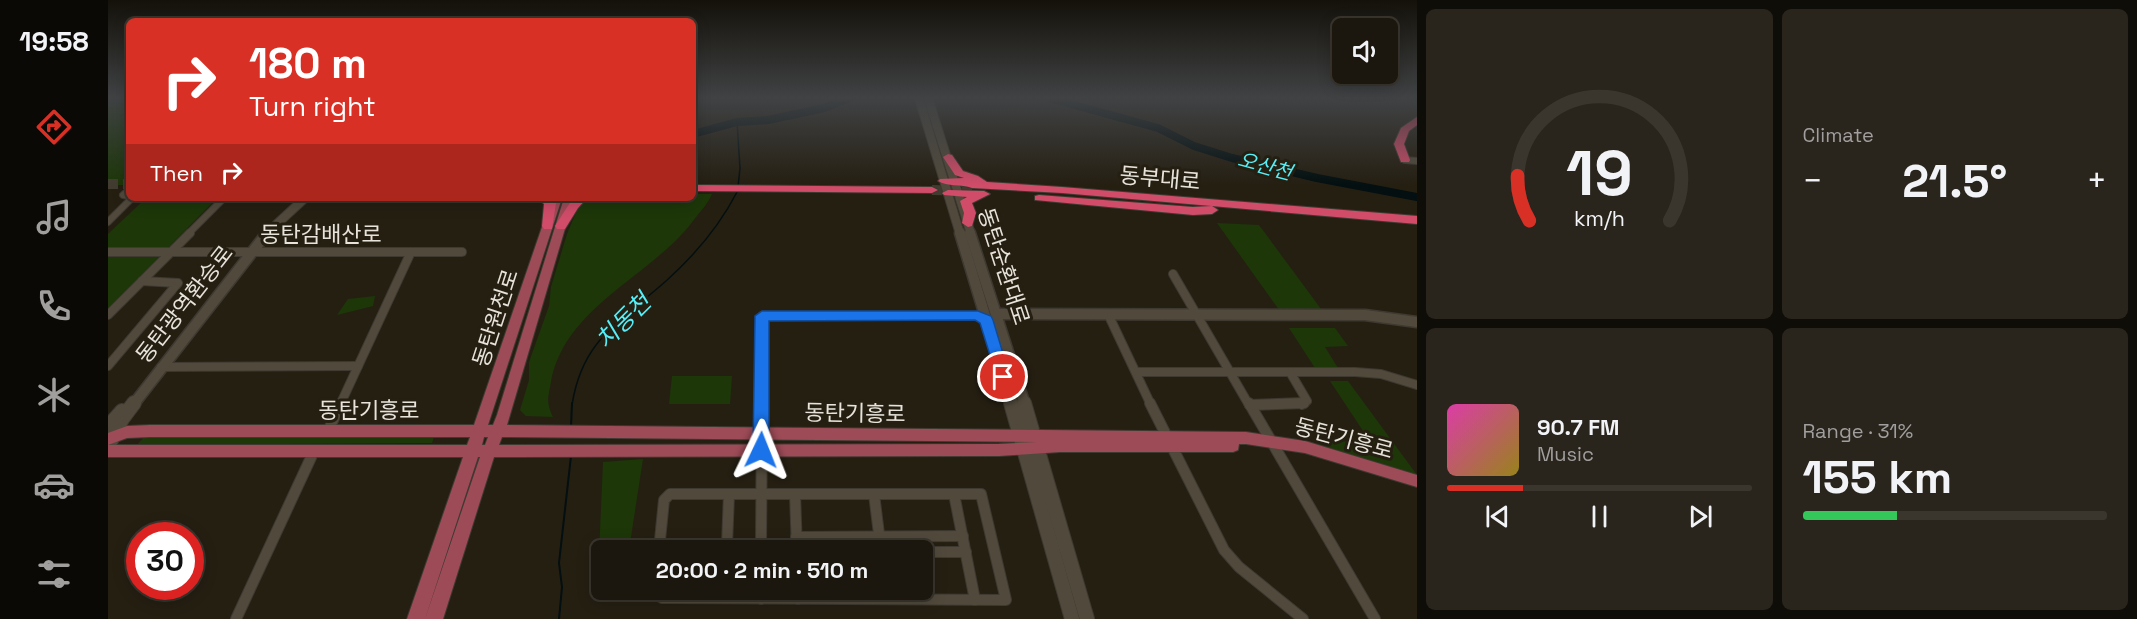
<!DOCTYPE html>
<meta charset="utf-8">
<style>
body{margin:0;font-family:"Space Grotesk","Noto Sans KR",sans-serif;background:#29241c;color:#f1f3f6;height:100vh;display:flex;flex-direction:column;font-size:22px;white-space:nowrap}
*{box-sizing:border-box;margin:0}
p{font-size:20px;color:#a09f9e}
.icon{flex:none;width:33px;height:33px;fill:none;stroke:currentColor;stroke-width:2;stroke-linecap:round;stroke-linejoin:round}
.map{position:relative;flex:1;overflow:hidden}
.side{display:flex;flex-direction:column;gap:9px;padding:9px;background:#0f0d08;width:720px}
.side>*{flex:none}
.banner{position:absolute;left:18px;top:18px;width:570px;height:183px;border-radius:9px;box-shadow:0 3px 15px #0003,0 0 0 2px #3a362e;background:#d93025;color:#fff;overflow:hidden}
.tools{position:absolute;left:1224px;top:18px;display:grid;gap:12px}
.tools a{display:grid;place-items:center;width:66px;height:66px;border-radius:9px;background:#1c170e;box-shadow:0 3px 15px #0003,0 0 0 2px #3a362e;font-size:30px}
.speed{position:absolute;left:18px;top:522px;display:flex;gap:12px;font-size:30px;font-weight:700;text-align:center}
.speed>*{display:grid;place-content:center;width:78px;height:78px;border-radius:50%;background:#1c170e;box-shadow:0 3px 15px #0003,0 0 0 2px #3a362e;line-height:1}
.speed .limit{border:9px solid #d22;background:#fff;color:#111}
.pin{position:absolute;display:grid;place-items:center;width:51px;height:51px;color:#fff;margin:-26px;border:3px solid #fff;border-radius:50%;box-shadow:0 2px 6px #0007}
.me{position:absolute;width:66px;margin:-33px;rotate:2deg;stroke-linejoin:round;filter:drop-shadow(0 0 4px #0008)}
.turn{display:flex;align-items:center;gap:21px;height:126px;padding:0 24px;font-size:27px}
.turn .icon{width:78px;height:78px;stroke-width:2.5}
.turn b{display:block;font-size:42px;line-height:51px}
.then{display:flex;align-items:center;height:57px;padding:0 24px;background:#0003;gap:12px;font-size:22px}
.big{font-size:45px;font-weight:600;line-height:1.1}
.side .tile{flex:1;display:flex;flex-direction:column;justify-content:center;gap:9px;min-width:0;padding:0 21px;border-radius:9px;background:#29241c}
.side .dial{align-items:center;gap:0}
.dial svg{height:156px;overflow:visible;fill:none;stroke:#3a362e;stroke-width:7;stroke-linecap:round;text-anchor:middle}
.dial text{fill:#f1f3f6;stroke:none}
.song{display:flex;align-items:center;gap:18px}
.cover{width:72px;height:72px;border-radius:9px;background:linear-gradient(135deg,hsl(320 70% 55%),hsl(50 70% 35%))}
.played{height:6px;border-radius:3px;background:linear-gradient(90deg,#d93025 25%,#3a362e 25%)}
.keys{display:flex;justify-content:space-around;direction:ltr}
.heat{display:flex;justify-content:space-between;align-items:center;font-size:33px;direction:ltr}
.charge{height:9px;border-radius:4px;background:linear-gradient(90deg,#34c759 31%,#3a362e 0)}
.side .tiles{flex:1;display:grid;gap:9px;grid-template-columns:repeat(2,1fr)}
.trip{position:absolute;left:483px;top:540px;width:342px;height:60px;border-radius:9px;background:#1c170e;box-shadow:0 3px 15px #0003,0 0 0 2px #3a362e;font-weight:600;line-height:60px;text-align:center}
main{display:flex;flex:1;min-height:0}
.dock{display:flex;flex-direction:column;width:108px;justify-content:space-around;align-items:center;background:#0b0906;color:#a09f9e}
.dock .icon{width:42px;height:42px}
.dock .on{color:#d93025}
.dock b{font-size:27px;color:#f1f3f6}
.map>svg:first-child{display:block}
.green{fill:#1d3709}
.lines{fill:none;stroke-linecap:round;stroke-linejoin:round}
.stream-far1{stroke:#030f10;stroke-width:1.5}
.stream{stroke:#030f10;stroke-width:2}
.river{stroke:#030f10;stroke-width:8}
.highway-tunnel{stroke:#423c30;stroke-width:10;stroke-dasharray:10 5;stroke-linecap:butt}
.street-far2-casing{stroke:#3e3931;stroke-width:8}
.street-far1-casing{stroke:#3e3931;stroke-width:10}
.street-casing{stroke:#3e3931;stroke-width:12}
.secondary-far2-casing{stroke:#3e3931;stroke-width:10}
.secondary-far1-casing{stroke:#3e3931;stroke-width:13}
.secondary-casing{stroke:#3e3931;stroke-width:16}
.primary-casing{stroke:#3e3931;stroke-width:2}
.highway-casing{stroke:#3e3931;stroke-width:2}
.street-far2{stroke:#514a3c;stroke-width:6}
.street-far1{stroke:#514a3c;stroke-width:8}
.street{stroke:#514a3c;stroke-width:10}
.secondary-far2{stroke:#514a3c;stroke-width:8}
.secondary-far1{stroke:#514a3c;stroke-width:10}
.secondary{stroke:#514a3c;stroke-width:14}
.primary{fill:#9d4b57;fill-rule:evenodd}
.highway{fill:#d04c69;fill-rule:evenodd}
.route{fill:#1a73e8;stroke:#114b97;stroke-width:1.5}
.labels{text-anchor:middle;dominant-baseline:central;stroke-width:6;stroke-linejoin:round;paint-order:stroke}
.far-water-label{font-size:20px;font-style:italic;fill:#55eff8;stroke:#251f12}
.street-label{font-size:22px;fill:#e7e3db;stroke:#251f12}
.water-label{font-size:24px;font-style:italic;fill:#55eff8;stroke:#251f12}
</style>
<main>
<nav class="dock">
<b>19:58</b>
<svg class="icon on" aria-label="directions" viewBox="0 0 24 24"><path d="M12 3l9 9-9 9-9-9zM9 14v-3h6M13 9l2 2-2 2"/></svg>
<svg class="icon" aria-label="music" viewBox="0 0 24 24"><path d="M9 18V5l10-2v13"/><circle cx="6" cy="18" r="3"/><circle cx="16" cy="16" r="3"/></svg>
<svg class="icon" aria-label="phone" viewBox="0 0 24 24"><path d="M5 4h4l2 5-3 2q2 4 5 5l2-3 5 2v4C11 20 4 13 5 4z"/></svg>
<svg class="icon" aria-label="climate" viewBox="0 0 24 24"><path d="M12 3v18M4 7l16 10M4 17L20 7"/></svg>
<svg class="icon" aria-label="car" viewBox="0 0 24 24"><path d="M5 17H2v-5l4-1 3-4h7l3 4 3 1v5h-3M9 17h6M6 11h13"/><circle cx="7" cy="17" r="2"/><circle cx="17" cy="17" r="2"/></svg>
<svg class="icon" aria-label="filters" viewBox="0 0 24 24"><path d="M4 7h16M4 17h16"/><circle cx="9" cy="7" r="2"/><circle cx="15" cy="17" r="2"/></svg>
</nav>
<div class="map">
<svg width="1309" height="619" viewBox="0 0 1309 619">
<rect width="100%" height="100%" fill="#251f12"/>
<g class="green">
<rect x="0" y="98" width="21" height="87"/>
<path d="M585 194H604C600 203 594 210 588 217 546 276 457 305 443 382 440 398 438 402 445 417L418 416 412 410 421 380V362L441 306 443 287 459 234 471 206 483 198H585Z"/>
<path d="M38 198H109L0 308V234Z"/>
<path d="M1109 223 1151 225 1216 313 1174 314Z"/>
<path d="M267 296 265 306 229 315 240 299Z"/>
<path d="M1181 328H1227L1240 346 1217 347 1230 368H1207Z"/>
<path d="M564 376H624L622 404H561Z"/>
<path d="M1222 381H1240L1309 475 1207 443 1261 440Z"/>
<path d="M149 434H324L326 437 324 443 29 445 35 438H90Z"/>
<path d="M535 459 521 550H494V590H516L514 601 489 600 495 462Z"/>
</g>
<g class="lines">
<g class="stream-far1">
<path d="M629 122 632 168 630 187"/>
<path d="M464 405C474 339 513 321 558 281 587 255 611 227 629 192"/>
</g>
<g class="stream">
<path d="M463 427 464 403"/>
<path d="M451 619 454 587 451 563 463 456"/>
</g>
<g class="river">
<path d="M941 98 1050 128 1086 146 1124 158 1209 178 1309 197"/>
<path d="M585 134 629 122 660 120 716 108 742 98"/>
</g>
<g class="highway-tunnel">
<path d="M0 184H21"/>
<path d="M824 190 865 191"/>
</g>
<defs>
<g id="street-far2">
<path d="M1297 160 1309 161"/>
<path d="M21 190 15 195 21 196"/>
<path d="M0 222 24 198"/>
<path d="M80 234 116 198"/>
</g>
<g id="street-far1">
<path d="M0 252H354"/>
<path d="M1065 274 1141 405"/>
<path d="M1000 314 1043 405"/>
<path d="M0 315 82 233"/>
<path d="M0 366 70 283 34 281"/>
<path d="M53 367 250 366"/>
<path d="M1028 372H1247L1273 374 1309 385"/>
<path d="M1182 372 1199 401 1194 405"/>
<path d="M232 405 303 252"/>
<path d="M654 405V316H870"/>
</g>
<g id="street">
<path d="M1042 403 1116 550 1131 567 1195 619"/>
<path d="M1141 403 1267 619"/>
<path d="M1142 405 1196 403"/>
<path d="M220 431 233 403"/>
<path d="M687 494 689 550"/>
<path d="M766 494 773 550"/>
<path d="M846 494 867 600"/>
<path d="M688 537 855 536"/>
<path d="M551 550H613L619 545 621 494"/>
<path d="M653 550 654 403"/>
<path d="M814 552H858"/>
<path d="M546 590 554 598 898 600 873 494H562L556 500 551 550"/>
<path d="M653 590V599"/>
<path d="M690 590V599"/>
<path d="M778 590 779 599"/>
<path d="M128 619 206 451"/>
</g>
<g id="secondary-far2">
<path d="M811 98 852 234"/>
<path d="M820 98 863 234"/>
<path d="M158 234 197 198"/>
</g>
<g id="secondary-far1">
<path d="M852 233 904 405"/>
<path d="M862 233 917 405"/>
<path d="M889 314 1257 315 1309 322"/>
<path d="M25 405 159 233"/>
</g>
<g id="secondary">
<path d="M903 403 964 619"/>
<path d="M916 403 979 619"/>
<path d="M0 427 14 411"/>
<path d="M0 446 14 419 26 403"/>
</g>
<path id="primary" d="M444 198H454L380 425H385L389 415 456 198H466L399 425 1138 432 1197 441 1309 475V487L1197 453 1138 444H1131L1130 450 1125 452H952L891 456 386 457 335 619H317L372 457H370L317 619H299L355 457H0V445H359L362 437H42L19 438 0 445V433L19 426 42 425H366ZM376 437H380L377 445H374ZM394 437 929 442 891 444 391 445Z"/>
<g id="highway">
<path d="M1309 117V125L1301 131 1296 144 1302 160 1301 162H1293L1286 144 1293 128Z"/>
<path d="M840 154 844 155 855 171 870 176 879 182 954 187 1309 216V224L954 193 864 188C854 184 839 187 830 181L832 179 856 178 847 175 835 157Z"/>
<path d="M585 185 824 187 830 190 824 193 585 191Z"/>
<path d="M840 190 876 191 882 194 864 203 868 213 864 226 860 227 854 223 856 213 852 201 859 197 836 195 834 193Z"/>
<path d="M931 195 1085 207 1104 206 1110 210 1104 214 1085 215 927 200V196Z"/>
<path d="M430 198H443L448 203 444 229H436L434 226 436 204Z"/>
<path d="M465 198H479L470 208 457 229H449L447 226Z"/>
</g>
</defs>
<use href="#street-far2" class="street-far2-casing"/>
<use href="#street-far1" class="street-far1-casing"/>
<use href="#street" class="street-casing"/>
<use href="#secondary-far2" class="secondary-far2-casing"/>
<use href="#secondary-far1" class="secondary-far1-casing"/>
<use href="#secondary" class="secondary-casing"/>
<use href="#primary" class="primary-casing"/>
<use href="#highway" class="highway-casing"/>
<use href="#street-far2" class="street-far2"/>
<use href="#street-far1" class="street-far1"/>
<use href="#street" class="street"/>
<use href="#secondary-far2" class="secondary-far2"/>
<use href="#secondary-far1" class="secondary-far1"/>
<use href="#secondary" class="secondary"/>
<use href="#primary" class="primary"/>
<use href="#highway" class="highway"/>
</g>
<linearGradient id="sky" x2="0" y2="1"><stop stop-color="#14110a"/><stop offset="0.53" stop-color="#404244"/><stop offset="1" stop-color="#404244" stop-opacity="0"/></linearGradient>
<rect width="1309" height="185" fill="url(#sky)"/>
<path class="route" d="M654 311H870L883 316 885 320 902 377 900 381H890L872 323 867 320 661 321V450L659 455 653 457 647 455 645 450 647 316Z"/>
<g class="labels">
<g class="far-water-label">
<text transform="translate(1157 166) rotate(15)">오산천</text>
</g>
<g class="street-label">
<text transform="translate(1052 178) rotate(5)">동부대로</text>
<text x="213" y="234">동탄감배산로</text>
<text transform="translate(896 266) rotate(72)">동탄순환대로</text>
<text transform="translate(76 304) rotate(-52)">동탄광역환승로</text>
<text transform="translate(387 318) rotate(-72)">동탄원천로</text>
<text x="261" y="410">동탄기흥로</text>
<text transform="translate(747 413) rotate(1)">동탄기흥로</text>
<text transform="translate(1236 438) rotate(15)">동탄기흥로</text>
</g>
<g class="water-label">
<text transform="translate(515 321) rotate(-45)">치동천</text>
</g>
</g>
</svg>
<div class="tools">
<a><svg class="icon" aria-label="sound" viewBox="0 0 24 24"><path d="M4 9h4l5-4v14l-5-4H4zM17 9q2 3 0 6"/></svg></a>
</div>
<div class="speed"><div class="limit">30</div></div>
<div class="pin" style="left:895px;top:377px;background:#d93025"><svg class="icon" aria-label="arrive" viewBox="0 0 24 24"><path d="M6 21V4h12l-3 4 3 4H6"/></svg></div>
<svg class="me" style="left:653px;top:450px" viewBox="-20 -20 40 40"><path d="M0-17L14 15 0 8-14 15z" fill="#1a73e8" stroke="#fff" stroke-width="4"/></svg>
<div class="trip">20:00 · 2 min · 510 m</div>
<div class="banner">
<div class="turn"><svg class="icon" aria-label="right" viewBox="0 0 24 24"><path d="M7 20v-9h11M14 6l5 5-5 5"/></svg><div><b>180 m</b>Turn right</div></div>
<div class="then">Then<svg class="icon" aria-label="right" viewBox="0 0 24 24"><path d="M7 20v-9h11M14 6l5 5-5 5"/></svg></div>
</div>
</div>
<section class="side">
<div class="tiles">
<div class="tile dial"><svg viewBox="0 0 100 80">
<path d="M14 69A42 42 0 1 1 86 69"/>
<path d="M14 69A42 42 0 0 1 8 46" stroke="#d93025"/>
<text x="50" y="56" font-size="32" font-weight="700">19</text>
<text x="50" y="72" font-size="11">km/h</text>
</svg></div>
<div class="tile"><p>Climate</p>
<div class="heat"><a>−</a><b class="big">21.5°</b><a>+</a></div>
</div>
<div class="tile">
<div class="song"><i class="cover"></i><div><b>90.7 FM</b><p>Music</p></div></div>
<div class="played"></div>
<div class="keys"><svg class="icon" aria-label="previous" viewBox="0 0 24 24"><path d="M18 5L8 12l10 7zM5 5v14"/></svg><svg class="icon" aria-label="pause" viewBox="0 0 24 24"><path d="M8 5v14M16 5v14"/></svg><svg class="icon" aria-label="next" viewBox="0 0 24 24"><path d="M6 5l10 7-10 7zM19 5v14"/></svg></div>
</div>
<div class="tile"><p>Range · 31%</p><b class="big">155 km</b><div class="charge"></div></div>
</div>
</section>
</main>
